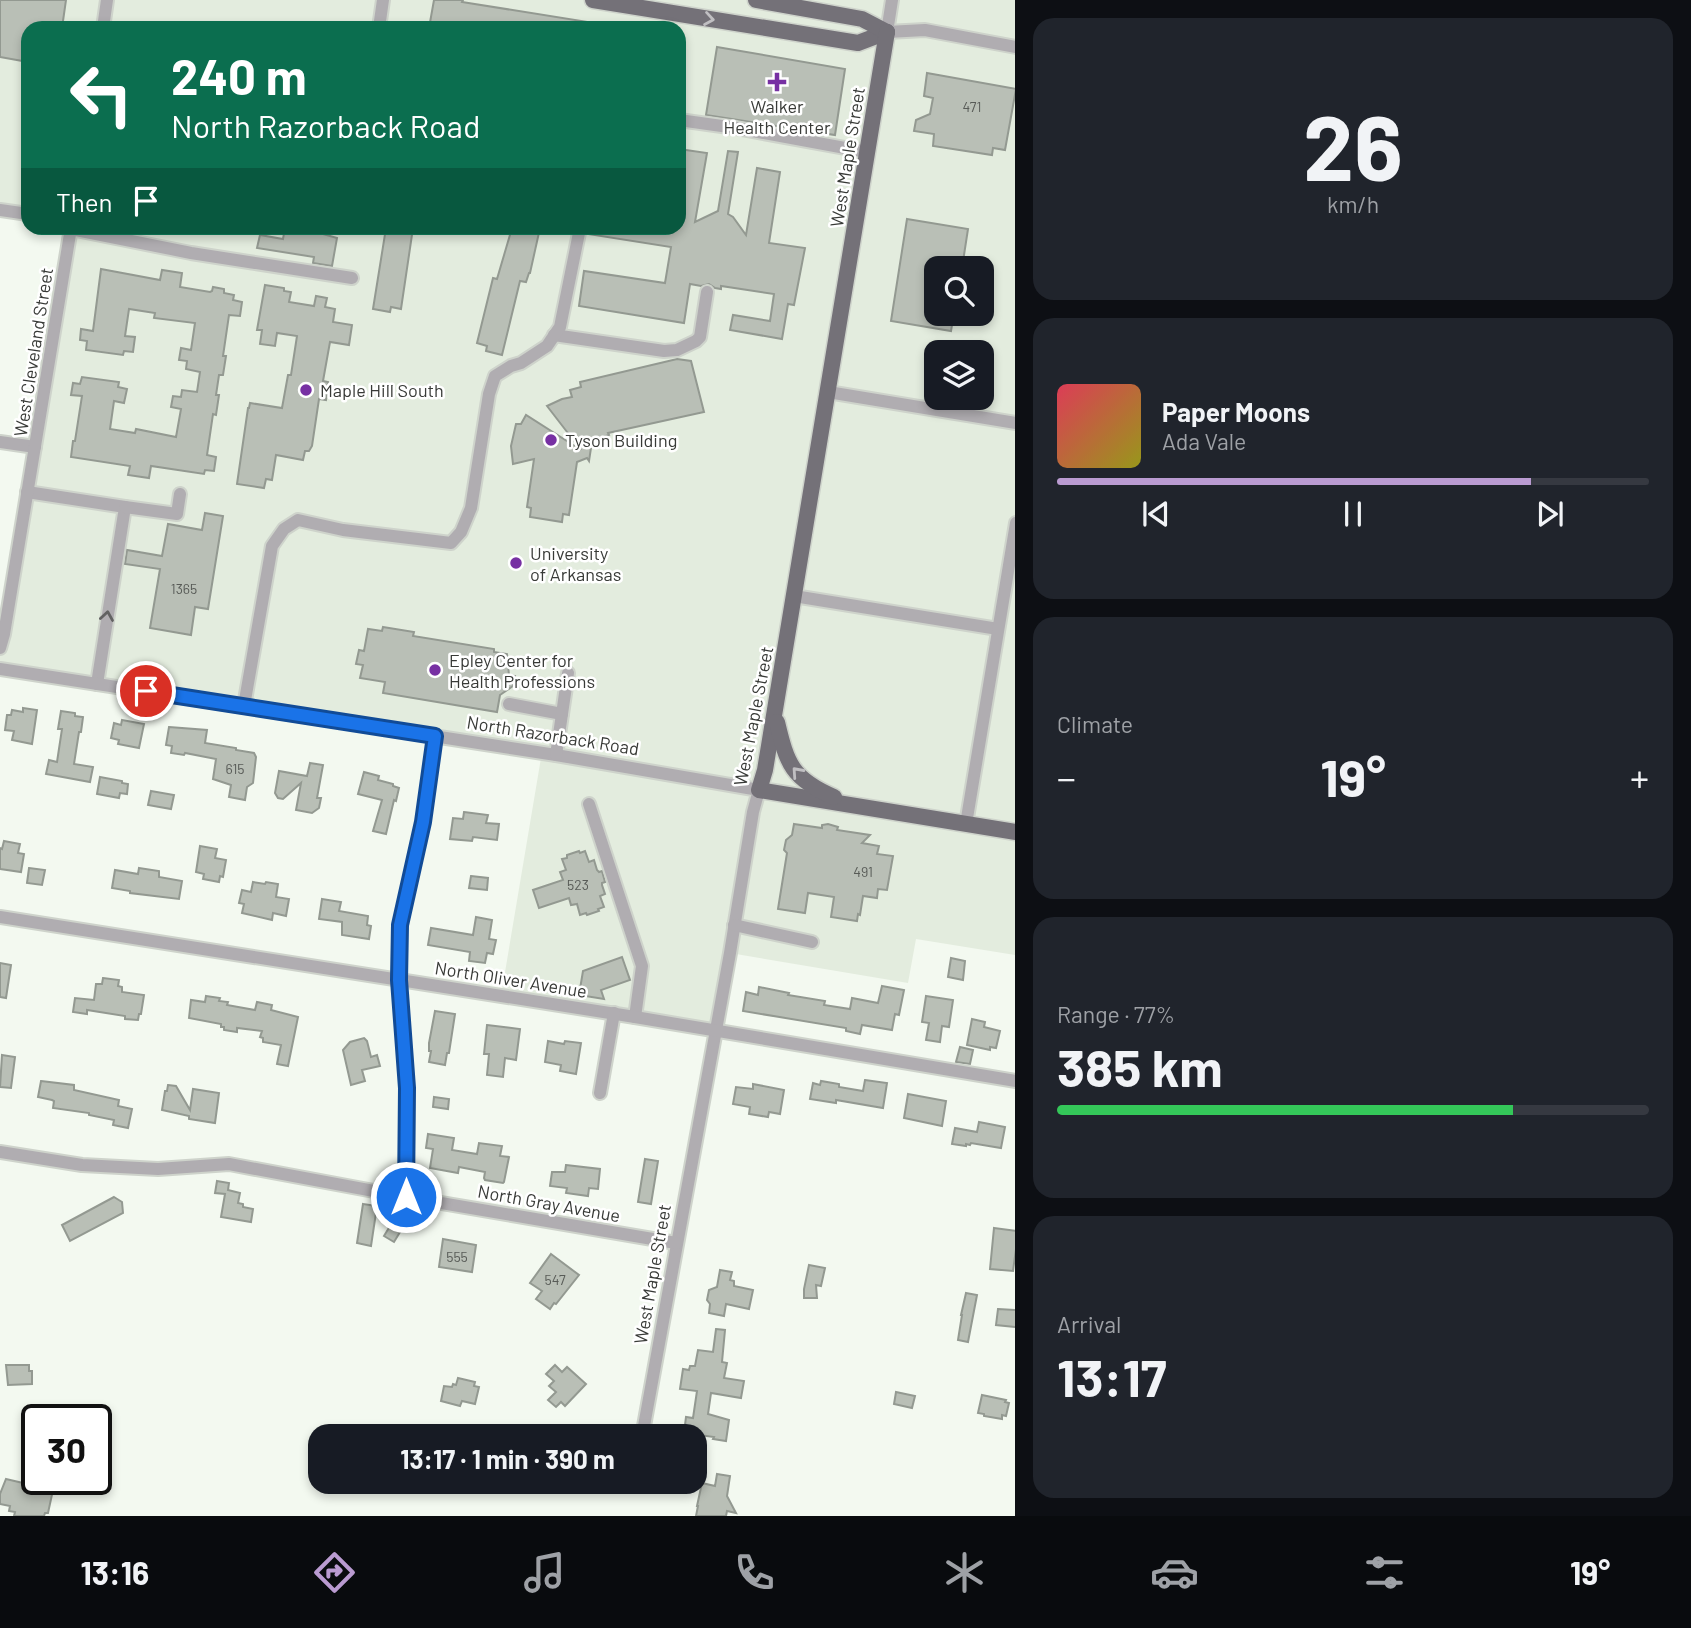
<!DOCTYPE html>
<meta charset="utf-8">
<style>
body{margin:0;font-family:Barlow,sans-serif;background:#20242c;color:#f1f3f6;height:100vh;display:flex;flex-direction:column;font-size:26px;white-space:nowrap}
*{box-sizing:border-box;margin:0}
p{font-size:23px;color:#9ea1a6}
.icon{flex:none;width:38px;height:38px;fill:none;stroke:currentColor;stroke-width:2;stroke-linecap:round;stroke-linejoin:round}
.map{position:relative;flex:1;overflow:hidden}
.side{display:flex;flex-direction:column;gap:18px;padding:18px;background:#0d0f14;width:676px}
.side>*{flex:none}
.guide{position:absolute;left:21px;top:21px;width:665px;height:214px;border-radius:21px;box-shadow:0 4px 10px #0003;background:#0b6e4f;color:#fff;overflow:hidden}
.controls{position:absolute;left:924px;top:256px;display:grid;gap:14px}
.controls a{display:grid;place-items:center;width:70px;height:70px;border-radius:14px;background:#171b24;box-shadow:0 4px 10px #0003;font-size:35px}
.speed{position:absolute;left:21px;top:1404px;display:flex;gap:14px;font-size:35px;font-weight:700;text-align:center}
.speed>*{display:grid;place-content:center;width:91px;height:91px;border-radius:50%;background:#171b24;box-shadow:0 4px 10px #0003;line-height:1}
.speed .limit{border:4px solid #111;border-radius:10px;background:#fff;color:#111}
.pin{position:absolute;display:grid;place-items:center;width:60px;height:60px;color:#fff;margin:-30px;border:4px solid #fff;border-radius:50%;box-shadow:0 2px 7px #0007}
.me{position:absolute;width:77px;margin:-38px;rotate:0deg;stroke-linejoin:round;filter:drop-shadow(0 0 5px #0008)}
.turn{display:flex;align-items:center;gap:24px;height:147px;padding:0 35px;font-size:32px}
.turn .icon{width:91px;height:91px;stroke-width:2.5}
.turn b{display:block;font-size:49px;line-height:60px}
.then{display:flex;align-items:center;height:66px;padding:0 35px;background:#0003;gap:14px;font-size:26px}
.big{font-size:52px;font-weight:700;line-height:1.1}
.side .tile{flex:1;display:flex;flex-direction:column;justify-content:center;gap:10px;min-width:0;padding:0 24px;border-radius:21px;background:#20242c}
.side .dial{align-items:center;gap:0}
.dial b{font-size:91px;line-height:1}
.song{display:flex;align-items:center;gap:21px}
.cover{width:84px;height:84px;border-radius:10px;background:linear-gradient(135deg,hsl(350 70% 55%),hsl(60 70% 35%))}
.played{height:7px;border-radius:4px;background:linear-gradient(90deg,#ba9bd1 80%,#363941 80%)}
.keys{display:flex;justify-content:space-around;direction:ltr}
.heat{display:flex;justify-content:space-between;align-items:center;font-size:38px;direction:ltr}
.charge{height:10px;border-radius:5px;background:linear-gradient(90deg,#34c759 77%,#363941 0)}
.trip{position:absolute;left:308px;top:1424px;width:399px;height:70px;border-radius:21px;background:#171b24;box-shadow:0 4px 10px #0003;font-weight:700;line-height:70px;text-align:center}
.tab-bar{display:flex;height:112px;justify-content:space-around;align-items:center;background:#090b0e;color:#9ea1a6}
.tab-bar .icon{width:49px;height:49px}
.tab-bar .active{color:#ba9bd1}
.tab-bar b{font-size:32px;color:#f1f3f6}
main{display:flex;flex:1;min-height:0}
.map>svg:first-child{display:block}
.built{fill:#e3ecde;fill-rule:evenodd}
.building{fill:#b9bfb6;stroke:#939991;stroke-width:2}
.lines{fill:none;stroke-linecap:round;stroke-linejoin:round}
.minor-casing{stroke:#ced3cb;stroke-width:16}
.major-casing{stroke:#ced3cb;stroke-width:19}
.minor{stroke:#b0adb1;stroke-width:12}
.major{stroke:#747178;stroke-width:16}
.oneway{stroke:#c0bfc2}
.oneway2{stroke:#626262}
.route-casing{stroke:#114b97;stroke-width:18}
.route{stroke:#1a73e8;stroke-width:12}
.poi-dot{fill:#7730a3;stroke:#fff;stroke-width:2.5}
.labels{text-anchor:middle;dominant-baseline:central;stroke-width:5;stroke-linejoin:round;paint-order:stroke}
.number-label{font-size:14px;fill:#585b57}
.poi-label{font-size:18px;fill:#383a37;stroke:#fff;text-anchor:start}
.street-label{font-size:18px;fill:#383a37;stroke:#fff}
</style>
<main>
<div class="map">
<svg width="1016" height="1516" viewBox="0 0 1016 1516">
<rect width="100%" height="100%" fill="#f3f9f0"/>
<path class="built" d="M0 0H1015V955L916 939 908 983 730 953 716 1030 501 996 542 752 0 669V648L71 228H679V28H28V214L0 210ZM936 268H982V313H936ZM936 352H982V397H936Z"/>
<g class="building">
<path d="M0 0H66L62 28H28V62L0 57Z"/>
<path d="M434 0H463L462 2 588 22V28H429Z"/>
<path d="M717 47 845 69 835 135 706 115Z"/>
<path d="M927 73 1016 89 1005 150 993 148 992 155 933 146 934 134 914 131 916 120 930 114 933 98 924 96Z"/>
<path d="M679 149 707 153 695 222 718 211 728 151 738 152 728 214 733 217 746 235 757 168 780 172 769 243 805 248 794 305 788 304 782 339 730 330 733 315 770 321 774 294 721 286V289L715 288 709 284 701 286 690 284 684 323 579 306 584 271 665 283 671 247 588 234 589 228H679Z"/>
<path d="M907 219 968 229 962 268H936V313H954L951 331 891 321Z"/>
<path d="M285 228H302L337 238 332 266 313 263 314 257 257 248 260 235 283 239Z"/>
<path d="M386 228H413L401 309 391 307 390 312 373 309Z"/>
<path d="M512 228H540L530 273H529L526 282 520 281 502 355 486 351 487 346 477 343 493 278 497 279Z"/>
<path d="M101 269 160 280 162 270 182 273 180 287 210 292 212 291 213 287 224 289V293L234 295 233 300 242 302 240 316 229 315 223 356H226L223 375H219L216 395H219L216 415 213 414 207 455 216 457 214 471 205 470 204 474 151 466 149 478 128 475 130 466 71 457 73 441H75L82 396 71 395 73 383 80 384 82 377 119 382 118 387 127 389 124 403 114 401 110 429 135 433 136 429 176 437 181 409 171 407 173 396 181 397 182 390 197 392 200 372 186 369 187 361 179 360 181 348 191 350 195 323 154 318 155 313 129 309 125 336 135 337 133 352 124 351 123 355 86 350 87 341 80 340 81 329 93 331Z"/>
<path d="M265 285 284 288V291L291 292 289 302 314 306 316 296 327 298 325 307 335 309 333 322 352 325 349 345 330 342 323 381 328 382 326 400 319 399 312 446 309 451H305L303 460 276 455 272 480 266 479 264 488 237 484 248 408H249L250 403 282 408 288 375H291L297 336 277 333 275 346 260 344 262 330H257Z"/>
<path d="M677 359 691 361 704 412 608 433 609 435 590 441 591 448 589 461 587 458 577 462 569 515 563 514 562 522 530 517 531 508 527 507 534 459 513 464 511 446 516 424H521L526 415 581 450 547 406 562 399 572 397 570 390 581 387 580 382Z"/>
<path d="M205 513 223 516 208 609 195 607 191 635 150 628 160 569 125 564 127 550 162 556 168 524 202 530Z"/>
<path d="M383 627 414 632 413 636 494 649V652L507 654 509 675 515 676 513 686 500 695 497 712 383 693 385 682 360 678 363 665 356 664 359 650 364 651 368 629 382 631Z"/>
<path d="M23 708 37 710 32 744 12 740 14 731 5 730 7 715H11L12 710 23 712Z"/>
<path d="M61 711 75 713V716L83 717 81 732H79L74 764 93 767 90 782 46 774 49 760 57 762 62 729H58Z"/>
<path d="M122 720 144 724 139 748 118 744 119 740 111 738 114 723 121 725Z"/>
<path d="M169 727 207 730 205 743 236 748V750L254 753 256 757 253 783 247 787 245 800 229 797 231 785 213 779 216 759 185 753 184 755 171 753 172 746 166 745Z"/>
<path d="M310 763 323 765 317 798H321L319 808 312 813 296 810 301 783 283 799 278 798 275 793 279 771 307 776Z"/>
<path d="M364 772 379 776 378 780 393 784V786L399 788 396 801 394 800 386 834 373 831 382 800 358 794Z"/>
<path d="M100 777 122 781V783L128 784 127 794 120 793 119 798 97 794Z"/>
<path d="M151 791 174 795 171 809 148 805Z"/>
<path d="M464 812 488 815 486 823 499 824 497 840 473 837 472 841 450 839 453 818 463 819Z"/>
<path d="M794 824 822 828V825L828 824 838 827 837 830 870 835 862 843 879 846 877 854 893 856 887 890 878 889 877 898 863 896 860 915 858 914 857 921 831 917 834 897 808 893 805 913 778 909 787 853 784 850 786 840 792 835Z"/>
<path d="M4 841 20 844 18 853 24 854 21 872 0 869V848L2 849Z"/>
<path d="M200 846 217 849 215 858 226 860 223 877 220 876 219 882 203 879 204 874 196 872Z"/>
<path d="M579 851 580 853 585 851 589 862 594 860 597 870 599 872 602 871 605 882 602 883V885L605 894 600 896 604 907 598 909 599 911 587 915 586 913 580 915 577 904 571 905 569 898 539 908 533 890 563 880 560 872 566 870 562 859 567 858V855Z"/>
<path d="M29 868 45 870 42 885 27 883Z"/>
<path d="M139 868 159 871V877L182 881 179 899 130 893V891L112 888 115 870 138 874Z"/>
<path d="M471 876 488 878 487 890 469 888Z"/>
<path d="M253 882 265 884 266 882 278 884 276 897 289 899 286 916 273 913 272 920 242 913 244 904 239 903 242 890 251 892Z"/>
<path d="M322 899 341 902 339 911 368 916 367 925 371 926 369 939 342 935V922L319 919Z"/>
<path d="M476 917 492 920 489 939 496 940 493 954 487 953 485 963 469 961 470 952 428 945 431 928 473 935Z"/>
<path d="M622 957 630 980 601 990 604 999 579 995 583 971Z"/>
<path d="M951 958 965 961 963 980 948 977Z"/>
<path d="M0 963 11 965 6 998 0 997Z"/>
<path d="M103 978 119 980 118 986 122 987V992L144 995 141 1014H139L138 1020 125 1019V1016L87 1010V1014L73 1012 75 998 94 1000 96 984H102Z"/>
<path d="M882 986 904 990 899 1015 895 1014 892 1030 862 1025 860 1034 846 1031V1028L743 1011 746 992 758 995 759 987 789 993 788 995 825 1001 824 1005 850 1009 852 998 878 1003Z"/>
<path d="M206 996 220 998 219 1001 228 1002 227 1005 255 1010 257 1002 272 1005 271 1010 298 1017 288 1066 277 1064 281 1045 263 1042V1038L260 1037 262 1031 237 1028V1032L224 1030V1027H221V1024L189 1018 191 1000 205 1002Z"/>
<path d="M926 996 953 1000 949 1027 942 1026 940 1042 926 1040 929 1023 922 1022Z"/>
<path d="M435 1011 455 1014 449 1053H447L445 1065 429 1062 431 1051H429V1043Z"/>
<path d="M972 1019 985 1022 984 1027 1000 1031 996 1048 990 1047V1050L967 1045Z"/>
<path d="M487 1025 520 1029 516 1060 505 1058 503 1077 487 1075 489 1054H484Z"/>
<path d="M364 1038 367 1041 371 1057 377 1055 380 1066 362 1070 365 1081 351 1085 343 1050 350 1042Z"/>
<path d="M548 1041 564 1044 565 1041 581 1043 576 1074 560 1071 561 1065 545 1062Z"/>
<path d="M960 1047 973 1050 970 1064 956 1062Z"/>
<path d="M2 1055 15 1057 11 1088 0 1087Z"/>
<path d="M865 1080 887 1083 883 1108 836 1100V1103L810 1099 813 1083 820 1085 821 1081 839 1084V1087L863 1091Z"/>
<path d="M41 1081 74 1085V1090L119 1100 118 1106 132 1109 128 1128 113 1125 114 1120 89 1115V1113L53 1108 54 1101 52 1100 38 1097Z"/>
<path d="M753 1084 784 1090 780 1114 769 1112 768 1117 749 1114 750 1107 733 1104 736 1087 753 1089Z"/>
<path d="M168 1085 176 1086 190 1110 193 1089 219 1093 215 1123 189 1119V1116L162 1110 165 1091H167Z"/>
<path d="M908 1094 946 1101 942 1126 904 1118Z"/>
<path d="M434 1097 449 1099 448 1109 433 1107Z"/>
<path d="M979 1122 1005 1127 1001 1148 971 1143 970 1145 966 1144V1146L952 1144 955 1128 977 1132Z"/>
<path d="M428 1134 454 1138 452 1150 477 1154 479 1143 502 1146 500 1156 509 1157 504 1182 503 1183 485 1180 484 1178 485 1172 459 1167 458 1173 430 1168 433 1149 426 1148Z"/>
<path d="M645 1159 658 1161 651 1204 638 1202Z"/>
<path d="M566 1165 600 1169 598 1189 589 1188 588 1196 566 1193 567 1188 550 1186 552 1172H565Z"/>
<path d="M217 1181 229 1183 228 1190 240 1193 238 1203 243 1204V1207L253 1209 251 1222 221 1217 225 1194 215 1193Z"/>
<path d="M114 1197 122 1202 123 1213 70 1241 62 1225Z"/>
<path d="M363 1204 377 1206 371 1246 357 1243Z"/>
<path d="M390 1226 400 1232 394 1242 384 1236Z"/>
<path d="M994 1228 1016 1231V1249L1013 1271 990 1269Z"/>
<path d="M443 1239 476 1245 472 1272 439 1267Z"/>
<path d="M551 1254 579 1275 556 1304 554 1303 550 1309 536 1299 542 1291 530 1283Z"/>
<path d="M809 1265 825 1268 821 1286 816 1285 817 1298H804V1289Z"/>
<path d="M720 1270 732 1272 730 1280 734 1281V1286L753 1290 749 1309 726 1304 724 1316 709 1313 710 1304 707 1300 709 1290 717 1287Z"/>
<path d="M966 1293 977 1295 968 1342 958 1340 962 1315H961Z"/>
<path d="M998 1309 1016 1310V1327L996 1325Z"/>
<path d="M716 1329 725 1330 722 1362 727 1363 724 1378 744 1381 741 1398 711 1393 708 1414 729 1420 726 1441 713 1439 714 1437 684 1433 686 1417 693 1418 697 1391 680 1389 683 1369 689 1370 690 1366H695L698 1350 713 1352Z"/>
<path d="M6 1365H29V1371H32V1384L8 1385Z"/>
<path d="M555 1365 562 1372 567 1367 586 1384 565 1406 561 1402 556 1407 548 1400 556 1392 549 1386 554 1381 546 1374Z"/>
<path d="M458 1378 475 1382 474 1386 479 1387 475 1404 462 1401 460 1406 441 1401 444 1386 452 1387 453 1384 456 1385Z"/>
<path d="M896 1392 915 1396 912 1408 894 1404Z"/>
<path d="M982 1395 1006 1400 1005 1402 1009 1403 1006 1416 1002 1415V1419L984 1416V1414L978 1413Z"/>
<path d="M717 1474 730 1476 727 1496 736 1513 727 1511 726 1516H696L698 1506H697L702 1483 715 1486Z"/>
<path d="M6 1479 53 1490 48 1513H45L44 1516H14L15 1512 9 1511 10 1506 0 1504V1494Z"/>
</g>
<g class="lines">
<defs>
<g id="minor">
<path d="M892 0 887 32 925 30 1016 47"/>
<path d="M103 28 107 0"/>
<path d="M379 28 383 0"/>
<path d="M679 120 736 128 867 152"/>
<path d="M0 210 28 214"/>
<path d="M71 229 191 253 352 278"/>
<path d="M554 335 664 351 677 350 696 341 700 337 707 292"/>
<path d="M828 392 1016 423"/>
<path d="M0 442 35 447"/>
<path d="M27 492 125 507 97 684"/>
<path d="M125 507 177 514 180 494"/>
<path d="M794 596 998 629"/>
<path d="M0 648 4 634 71 228"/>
<path d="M0 669 556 755 759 790 753 812 730 953 642 1437"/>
<path d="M509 704 562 714"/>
<path d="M244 706 272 546 284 529 298 520 343 530 451 543 461 532 471 508 489 394 495 376 511 366 521 363 547 346 560 327 580 228"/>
<path d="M556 755 568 673"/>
<path d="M589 804 642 966 635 1017"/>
<path d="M966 824 1016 523"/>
<path d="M0 917 635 1017 1016 1081"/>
<path d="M734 925 812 942"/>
<path d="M600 1093 614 1013"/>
<path d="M0 1152 82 1165 158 1169 229 1164 406 1197 676 1243"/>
<path d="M406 1197 407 1088 399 980 400 924 423 822 435 736"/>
</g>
<g id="major">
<path d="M593 0 858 43 887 32"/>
<path d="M756 0 862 19 887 32"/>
<path d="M887 32 765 770 759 790 1016 832"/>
<path d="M777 722C787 764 792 779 834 797"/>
</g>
</defs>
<use href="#minor" class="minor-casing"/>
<use href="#major" class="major-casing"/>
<use href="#minor" class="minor"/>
<use href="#major" class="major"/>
</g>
<defs><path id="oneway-chevron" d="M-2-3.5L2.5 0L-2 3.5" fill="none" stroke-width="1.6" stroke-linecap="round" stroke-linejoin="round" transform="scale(1.75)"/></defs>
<g class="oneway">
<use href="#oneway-chevron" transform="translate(709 19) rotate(9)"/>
<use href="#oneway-chevron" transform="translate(797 772) rotate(-132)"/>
</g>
<use class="oneway2" href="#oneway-chevron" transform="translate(107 616) rotate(-81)"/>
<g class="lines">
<defs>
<path id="route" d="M146 691 435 736 423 822 400 925 399 980 407 1088 406 1197"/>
</defs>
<use href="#route" class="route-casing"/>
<use href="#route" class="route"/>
</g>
<g class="poi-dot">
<path d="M773.5 71.5h7v7h7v7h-7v7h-7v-7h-7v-7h7z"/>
<circle cx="306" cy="390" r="7"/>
<circle cx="551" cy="440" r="7"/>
<circle cx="516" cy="563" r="7"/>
<circle cx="435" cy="670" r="7"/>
</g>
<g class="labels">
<g class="number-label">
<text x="972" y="106">471</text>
<text x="184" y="588">1365</text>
<text x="235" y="768">615</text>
<text x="863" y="871">491</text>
<text x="578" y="884">523</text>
<text x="457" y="1256">555</text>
<text x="555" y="1279">547</text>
</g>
<g class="poi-label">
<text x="777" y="106" text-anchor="middle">Walker<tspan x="777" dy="21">Health Center</tspan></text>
<text x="320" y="390">Maple Hill South</text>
<text x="565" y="440">Tyson Building</text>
<text x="530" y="553">University<tspan x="530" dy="21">of Arkansas</tspan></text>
<text x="449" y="660">Epley Center for<tspan x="449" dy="21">Health Professions</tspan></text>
</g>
<g class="street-label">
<text transform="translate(847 157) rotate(-81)">West Maple Street</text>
<text transform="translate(33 352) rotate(-81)">West Cleveland Street</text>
<text transform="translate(753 716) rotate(-79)">West Maple Street</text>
<text transform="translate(553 735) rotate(9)">North Razorback Road</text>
<text transform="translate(511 979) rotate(9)">North Oliver Avenue</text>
<text transform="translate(549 1203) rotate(10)">North Gray Avenue</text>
<text transform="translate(652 1274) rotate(-80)">West Maple Street</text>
</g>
</g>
</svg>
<div class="controls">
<a><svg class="icon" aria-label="search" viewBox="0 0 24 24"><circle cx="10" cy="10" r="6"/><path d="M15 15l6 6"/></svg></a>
<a><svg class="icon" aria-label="layers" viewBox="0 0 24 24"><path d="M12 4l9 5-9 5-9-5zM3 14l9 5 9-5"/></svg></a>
</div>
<div class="speed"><div class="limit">30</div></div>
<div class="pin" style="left:146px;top:691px;background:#d93025"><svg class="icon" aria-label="arrive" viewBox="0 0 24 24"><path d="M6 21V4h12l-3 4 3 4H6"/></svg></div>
<svg class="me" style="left:406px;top:1197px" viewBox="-20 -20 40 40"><circle r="17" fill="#1a73e8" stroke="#fff" stroke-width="3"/><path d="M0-11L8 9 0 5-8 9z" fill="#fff"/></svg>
<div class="trip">13:17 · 1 min · 390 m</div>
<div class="guide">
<div class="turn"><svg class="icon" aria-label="left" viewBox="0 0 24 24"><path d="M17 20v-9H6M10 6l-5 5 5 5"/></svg><div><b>240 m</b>North Razorback Road</div></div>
<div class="then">Then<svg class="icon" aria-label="arrive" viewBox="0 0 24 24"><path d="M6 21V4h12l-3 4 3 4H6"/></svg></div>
</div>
</div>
<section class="side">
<div class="tile dial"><b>26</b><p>km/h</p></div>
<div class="tile">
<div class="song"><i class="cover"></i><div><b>Paper Moons</b><p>Ada Vale</p></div></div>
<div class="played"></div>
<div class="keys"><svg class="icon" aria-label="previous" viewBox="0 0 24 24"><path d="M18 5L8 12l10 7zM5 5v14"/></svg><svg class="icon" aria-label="pause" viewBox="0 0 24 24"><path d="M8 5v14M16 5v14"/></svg><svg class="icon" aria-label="next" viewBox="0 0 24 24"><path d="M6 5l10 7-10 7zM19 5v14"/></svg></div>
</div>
<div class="tile"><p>Climate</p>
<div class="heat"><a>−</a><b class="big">19°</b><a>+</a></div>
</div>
<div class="tile"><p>Range · 77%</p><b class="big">385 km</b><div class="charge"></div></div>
<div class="tile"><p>Arrival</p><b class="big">13:17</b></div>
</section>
</main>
<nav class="tab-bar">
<b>13:16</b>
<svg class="icon active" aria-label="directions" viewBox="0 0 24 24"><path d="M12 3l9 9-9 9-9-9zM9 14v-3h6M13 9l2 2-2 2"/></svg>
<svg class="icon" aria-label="music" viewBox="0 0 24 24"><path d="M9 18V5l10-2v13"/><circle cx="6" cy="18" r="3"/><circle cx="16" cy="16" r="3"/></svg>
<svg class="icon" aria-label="phone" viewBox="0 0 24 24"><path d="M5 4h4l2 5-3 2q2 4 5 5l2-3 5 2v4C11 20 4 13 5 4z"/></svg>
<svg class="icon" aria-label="climate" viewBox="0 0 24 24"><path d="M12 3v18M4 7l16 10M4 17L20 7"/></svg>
<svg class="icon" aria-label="car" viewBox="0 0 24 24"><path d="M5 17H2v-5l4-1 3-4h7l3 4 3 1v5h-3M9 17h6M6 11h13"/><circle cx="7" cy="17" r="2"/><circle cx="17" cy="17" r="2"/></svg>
<svg class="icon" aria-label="filters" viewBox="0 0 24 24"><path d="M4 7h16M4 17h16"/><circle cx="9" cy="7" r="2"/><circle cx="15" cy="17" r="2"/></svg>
<b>19°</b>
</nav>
